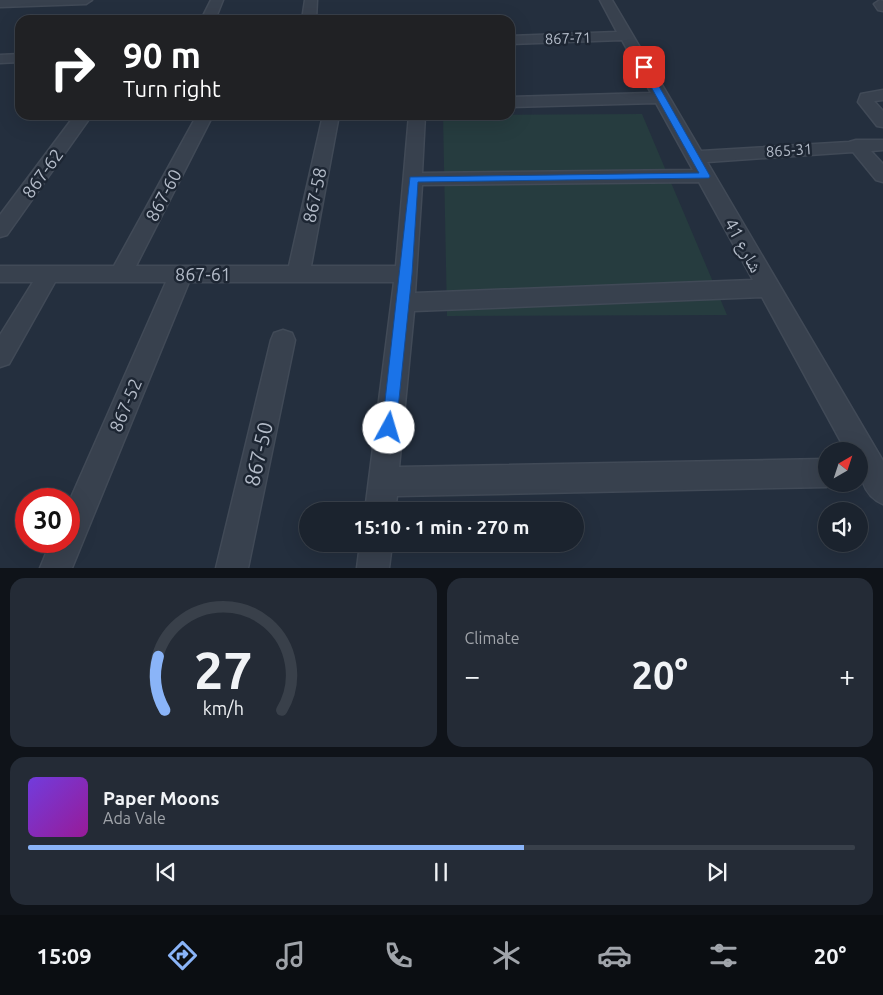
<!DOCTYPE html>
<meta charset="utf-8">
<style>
body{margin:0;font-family:Ubuntu,"Noto Naskh Arabic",sans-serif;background:#242b36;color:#f1f3f6;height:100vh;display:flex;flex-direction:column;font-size:19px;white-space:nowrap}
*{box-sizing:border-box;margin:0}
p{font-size:16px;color:#a0a4aa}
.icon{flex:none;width:28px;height:28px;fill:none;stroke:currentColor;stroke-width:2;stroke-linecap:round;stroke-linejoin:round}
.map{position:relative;height:568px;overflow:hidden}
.side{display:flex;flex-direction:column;gap:10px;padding:10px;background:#0f1319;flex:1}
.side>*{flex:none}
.hud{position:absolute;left:15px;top:15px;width:500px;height:105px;border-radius:15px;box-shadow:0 5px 20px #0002,0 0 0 1px #39404a;background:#202124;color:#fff;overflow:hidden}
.needle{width:32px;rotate:39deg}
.fabs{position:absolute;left:818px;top:442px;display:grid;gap:10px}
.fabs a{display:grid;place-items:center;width:50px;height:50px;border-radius:50%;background:#1b232e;box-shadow:0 5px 20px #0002,0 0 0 1px #39404a;font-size:25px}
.speed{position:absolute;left:15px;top:488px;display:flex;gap:10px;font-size:25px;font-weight:700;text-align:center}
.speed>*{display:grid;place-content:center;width:65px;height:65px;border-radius:50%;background:#1b232e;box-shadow:0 5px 20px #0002,0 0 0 1px #39404a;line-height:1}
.speed .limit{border:8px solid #d22;background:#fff;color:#111}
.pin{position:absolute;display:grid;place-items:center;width:42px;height:42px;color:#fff;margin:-21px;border-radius:10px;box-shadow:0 2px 8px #0006}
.me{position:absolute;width:55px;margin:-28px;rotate:6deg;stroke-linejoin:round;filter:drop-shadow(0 0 4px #0008)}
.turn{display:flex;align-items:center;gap:18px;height:105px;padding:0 25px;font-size:22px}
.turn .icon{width:65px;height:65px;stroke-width:2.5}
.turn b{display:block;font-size:35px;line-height:42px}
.big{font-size:38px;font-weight:600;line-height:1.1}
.side .card{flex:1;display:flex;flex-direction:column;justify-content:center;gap:8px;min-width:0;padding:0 18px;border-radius:15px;background:#242b36}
.side .dial{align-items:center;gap:0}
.dial svg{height:130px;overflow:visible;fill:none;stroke:#39404a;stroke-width:7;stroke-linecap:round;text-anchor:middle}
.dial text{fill:#f1f3f6;stroke:none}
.song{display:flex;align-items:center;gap:15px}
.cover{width:60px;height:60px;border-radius:8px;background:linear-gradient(135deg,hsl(260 70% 55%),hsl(300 70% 35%))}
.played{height:5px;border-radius:2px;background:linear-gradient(90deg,#8ab4f8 60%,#39404a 60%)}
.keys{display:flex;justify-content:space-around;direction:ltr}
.heat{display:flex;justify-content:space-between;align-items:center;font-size:28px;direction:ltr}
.side .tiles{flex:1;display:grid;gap:10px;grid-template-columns:1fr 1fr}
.card:last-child{grid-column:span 2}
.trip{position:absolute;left:299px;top:502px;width:285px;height:50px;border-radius:25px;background:#1b232e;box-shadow:0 5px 20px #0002,0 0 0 1px #39404a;font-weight:600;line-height:50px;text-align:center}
.dock{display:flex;height:80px;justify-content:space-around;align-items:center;background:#0b0e12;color:#a0a4aa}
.dock .icon{width:35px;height:35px}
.dock .active{color:#8ab4f8}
.dock b{font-size:22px;color:#f1f3f6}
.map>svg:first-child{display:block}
.green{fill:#263c3f}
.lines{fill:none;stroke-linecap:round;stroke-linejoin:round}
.minor-casing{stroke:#414a57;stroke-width:3}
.minor{fill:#38414e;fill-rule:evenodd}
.route{fill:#1a73e8;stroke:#114b97}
.labels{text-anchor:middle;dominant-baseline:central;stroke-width:5;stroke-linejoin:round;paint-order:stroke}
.far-street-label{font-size:15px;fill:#b4bcc9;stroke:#1d2633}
.street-label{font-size:18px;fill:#b4bcc9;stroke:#1d2633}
.near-street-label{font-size:21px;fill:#b4bcc9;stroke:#1d2633}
</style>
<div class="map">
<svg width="883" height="568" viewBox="0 0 883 568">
<rect width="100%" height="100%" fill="#242f3e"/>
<path class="green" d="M642 114 727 315 447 316 443 115Z"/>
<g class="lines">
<defs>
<g id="minor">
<path d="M0 0H92L86 4 0 7Z"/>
<path d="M211 0H223L215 20H201Z"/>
<path d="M305 0H317L316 20H302Z"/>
<path d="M600 0H612L701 151 849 142 856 140H883V150L871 151 883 164V182L876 180 853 152 707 162 883 461V504C861 495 859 472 859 451H846L762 297 414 311 399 467 826 459V484H834L826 487 397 496 395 511H365L394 282H189L72 568H40L51 541H69V502L166 282H55L9 364 0 367V335L33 282H0V266H114L197 115H213L136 266H289L323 115H339L311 266H396L409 115H425L422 173 693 170 656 103 510 107V97L651 93 622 40 510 44V36L617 32ZM699 182 753 280 415 293 422 185Z"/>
<path d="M880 0 883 1V11L878 10 874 4Z"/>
<path d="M20 54V62L0 63V55Z"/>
<path d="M883 90V100L874 101 883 111V127L877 126 858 102 861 94Z"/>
<path d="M75 115H92L7 235 0 237V215Z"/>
<path d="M283 330 292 333 295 340 248 568H216L271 340 274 333Z"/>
<path d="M360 544H392L389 568H357Z"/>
</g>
</defs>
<use href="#minor" class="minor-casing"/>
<use href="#minor" class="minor"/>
</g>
<path class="route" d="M644 65 648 67 710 176 709 178 418 182 412 274 396 428 394 433 389 434 384 433 382 428 410 177 699 173 640 67Z"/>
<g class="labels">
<g class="far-street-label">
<text transform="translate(568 38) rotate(-2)">867-71</text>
<text transform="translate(789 150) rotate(-4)">865-31</text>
</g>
<g class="street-label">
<text transform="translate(42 173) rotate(-54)">867-62</text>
<text transform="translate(163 195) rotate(-62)">867-60</text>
<text transform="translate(314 195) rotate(-78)">867-58</text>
<text transform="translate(744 245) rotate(61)">شارع 41</text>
<text x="203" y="274">867-61</text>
<text transform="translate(125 405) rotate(-67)">867-52</text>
</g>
<g class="near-street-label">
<text transform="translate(258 454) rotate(-77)">867-50</text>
</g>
</g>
</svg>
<div class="fabs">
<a><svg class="needle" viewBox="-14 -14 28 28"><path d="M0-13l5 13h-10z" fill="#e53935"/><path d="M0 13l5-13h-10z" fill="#a0a4aa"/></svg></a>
<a><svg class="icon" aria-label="sound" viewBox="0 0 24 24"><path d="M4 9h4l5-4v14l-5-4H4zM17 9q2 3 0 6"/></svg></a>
</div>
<div class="speed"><div class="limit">30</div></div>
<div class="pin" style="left:644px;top:67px;background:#d93025"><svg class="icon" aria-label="arrive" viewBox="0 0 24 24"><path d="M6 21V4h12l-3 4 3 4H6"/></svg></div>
<svg class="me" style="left:389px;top:428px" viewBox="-20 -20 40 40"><circle r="19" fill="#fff"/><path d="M0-13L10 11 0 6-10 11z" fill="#1a73e8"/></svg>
<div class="trip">15:10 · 1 min · 270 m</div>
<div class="hud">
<div class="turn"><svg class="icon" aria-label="right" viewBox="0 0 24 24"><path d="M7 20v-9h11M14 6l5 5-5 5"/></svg><div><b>90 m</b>Turn right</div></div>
</div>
</div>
<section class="side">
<div class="tiles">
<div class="card dial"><svg viewBox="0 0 100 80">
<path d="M14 69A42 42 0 1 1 86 69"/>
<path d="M14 69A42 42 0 0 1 10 36" stroke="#8ab4f8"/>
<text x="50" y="56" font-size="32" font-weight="700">27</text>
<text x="50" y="72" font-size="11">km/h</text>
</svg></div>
<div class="card"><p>Climate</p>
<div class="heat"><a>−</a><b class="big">20°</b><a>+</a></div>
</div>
<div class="card">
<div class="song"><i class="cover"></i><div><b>Paper Moons</b><p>Ada Vale</p></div></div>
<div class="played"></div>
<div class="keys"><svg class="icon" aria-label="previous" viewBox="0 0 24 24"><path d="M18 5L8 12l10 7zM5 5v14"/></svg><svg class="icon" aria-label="pause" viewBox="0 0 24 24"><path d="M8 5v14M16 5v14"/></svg><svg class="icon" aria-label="next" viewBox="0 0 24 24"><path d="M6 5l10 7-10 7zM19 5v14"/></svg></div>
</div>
</div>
</section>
<nav class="dock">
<b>15:09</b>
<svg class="icon active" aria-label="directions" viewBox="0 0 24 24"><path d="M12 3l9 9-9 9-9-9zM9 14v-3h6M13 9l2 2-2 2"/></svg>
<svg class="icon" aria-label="music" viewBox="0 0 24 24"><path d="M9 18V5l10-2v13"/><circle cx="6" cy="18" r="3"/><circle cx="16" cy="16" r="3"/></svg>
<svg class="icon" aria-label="phone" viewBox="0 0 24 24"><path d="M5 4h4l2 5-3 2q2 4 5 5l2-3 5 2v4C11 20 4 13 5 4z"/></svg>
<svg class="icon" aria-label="climate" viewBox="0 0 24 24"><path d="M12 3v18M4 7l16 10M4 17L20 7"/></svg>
<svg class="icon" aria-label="car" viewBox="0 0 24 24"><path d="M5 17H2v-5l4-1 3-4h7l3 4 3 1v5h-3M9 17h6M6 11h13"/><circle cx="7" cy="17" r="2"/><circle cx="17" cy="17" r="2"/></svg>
<svg class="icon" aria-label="filters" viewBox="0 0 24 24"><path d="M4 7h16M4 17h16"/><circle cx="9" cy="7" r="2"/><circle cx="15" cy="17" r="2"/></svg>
<b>20°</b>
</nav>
